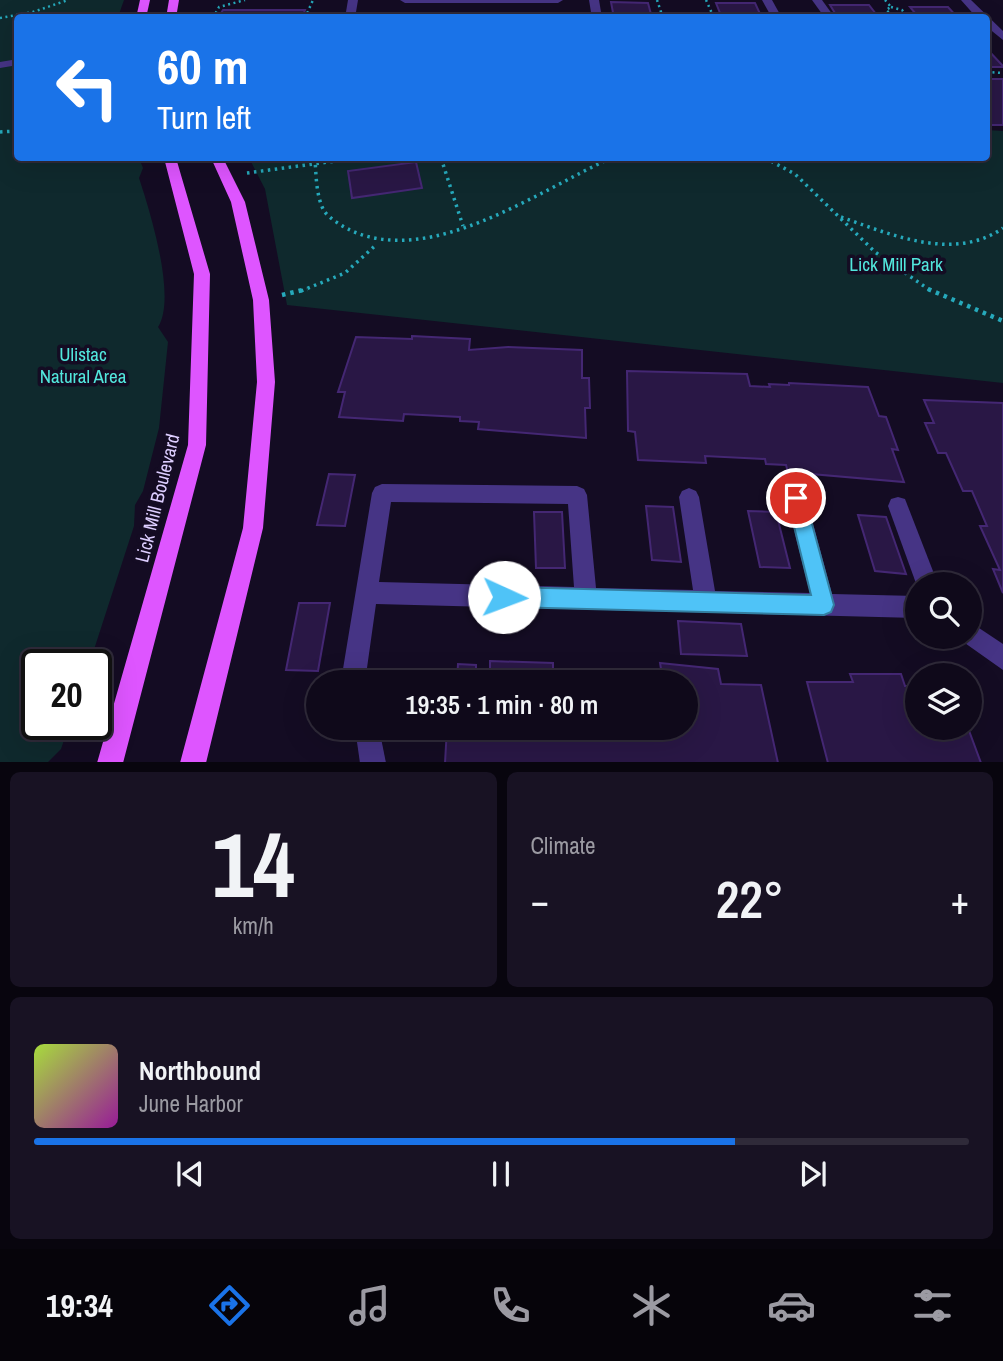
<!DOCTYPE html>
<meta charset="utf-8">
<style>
body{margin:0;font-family:"Archivo Narrow",sans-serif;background:#181223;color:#f1f3f6;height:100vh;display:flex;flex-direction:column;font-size:26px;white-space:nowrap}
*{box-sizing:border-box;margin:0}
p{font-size:23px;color:#9b9aa2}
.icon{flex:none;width:38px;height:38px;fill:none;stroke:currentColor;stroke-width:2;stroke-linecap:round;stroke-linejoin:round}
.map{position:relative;height:762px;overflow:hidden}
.panel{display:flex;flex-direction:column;gap:10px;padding:10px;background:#08050e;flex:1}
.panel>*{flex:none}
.guide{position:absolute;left:14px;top:14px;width:976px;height:147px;border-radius:7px;box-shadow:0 7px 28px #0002,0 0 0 2px #2f2a39;background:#1a73e8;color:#fff;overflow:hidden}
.tools{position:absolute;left:905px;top:572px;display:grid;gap:14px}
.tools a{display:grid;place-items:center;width:77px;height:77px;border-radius:50%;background:#0f091a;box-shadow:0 7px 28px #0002,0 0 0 2px #2f2a39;font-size:35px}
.speed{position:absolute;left:21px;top:649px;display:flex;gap:14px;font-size:35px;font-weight:700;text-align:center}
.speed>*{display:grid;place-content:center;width:91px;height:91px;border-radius:50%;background:#0f091a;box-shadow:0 7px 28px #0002,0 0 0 2px #2f2a39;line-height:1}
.speed .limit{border:4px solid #111;border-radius:10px;background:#fff;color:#111}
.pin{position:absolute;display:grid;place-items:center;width:60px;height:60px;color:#fff;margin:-30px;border:4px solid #fff;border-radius:50%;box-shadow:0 2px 7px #0007}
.me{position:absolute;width:77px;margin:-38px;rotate:92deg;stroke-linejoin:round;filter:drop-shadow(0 0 5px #0008)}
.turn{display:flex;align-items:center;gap:24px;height:147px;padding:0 28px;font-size:32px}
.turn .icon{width:91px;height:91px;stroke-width:2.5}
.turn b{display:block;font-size:49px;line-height:60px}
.big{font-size:52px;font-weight:600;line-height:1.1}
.panel .tile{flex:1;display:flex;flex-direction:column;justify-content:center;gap:10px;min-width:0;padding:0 24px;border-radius:10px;background:#181223}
.panel .dial{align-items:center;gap:0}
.dial b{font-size:91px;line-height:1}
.song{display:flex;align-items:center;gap:21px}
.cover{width:84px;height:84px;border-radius:10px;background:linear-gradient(135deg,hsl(80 70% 55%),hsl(300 70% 35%))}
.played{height:7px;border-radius:4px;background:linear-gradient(90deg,#1a73e8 75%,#2f2a39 75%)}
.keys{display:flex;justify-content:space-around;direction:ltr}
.heat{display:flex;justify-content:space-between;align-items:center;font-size:38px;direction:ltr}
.panel .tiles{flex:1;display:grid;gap:10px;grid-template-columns:1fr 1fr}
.tile:last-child{grid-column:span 2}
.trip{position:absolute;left:306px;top:670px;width:392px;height:70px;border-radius:35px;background:#0f091a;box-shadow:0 7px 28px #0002,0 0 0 2px #2f2a39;font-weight:600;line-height:70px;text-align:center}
.tabs{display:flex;height:112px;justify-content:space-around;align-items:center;background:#06040a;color:#9b9aa2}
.tabs .icon{width:49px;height:49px}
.tabs .selected{color:#1a73e8}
.tabs b{font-size:32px;color:#f1f3f6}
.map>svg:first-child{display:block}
.green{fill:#0f292d}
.building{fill:#291745;stroke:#442773;stroke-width:2}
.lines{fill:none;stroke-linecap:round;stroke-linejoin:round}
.path-far2{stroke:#26a9bb;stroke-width:2.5;stroke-dasharray:2 3.5;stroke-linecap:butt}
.path-far1{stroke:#26a9bb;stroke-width:3.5;stroke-dasharray:2.5 4.5;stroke-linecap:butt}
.path{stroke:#26a9bb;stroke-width:4.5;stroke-dasharray:3.5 5;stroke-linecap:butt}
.minor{fill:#463485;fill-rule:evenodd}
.major{fill:#de55ff;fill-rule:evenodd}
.route{fill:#4fc3f7;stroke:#337fa1;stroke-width:2}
.labels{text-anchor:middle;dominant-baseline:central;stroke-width:7;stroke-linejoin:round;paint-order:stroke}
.park-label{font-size:19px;fill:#52e7dd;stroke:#140c23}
.street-label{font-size:19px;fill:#ddceff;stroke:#140c23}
</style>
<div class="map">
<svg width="1003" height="763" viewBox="0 0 1003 763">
<rect width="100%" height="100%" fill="#140c23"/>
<g class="green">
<path d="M0 0H124L118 17 18 18V158H139L143 168 139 178C150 211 177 298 158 327L168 342 159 428 143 491 135 505 134 526 89 665H37V724L69 725 61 749 48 762H0Z"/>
<path d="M987 130 1003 131V383L287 305 265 189 249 158H987Z"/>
</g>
<g class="building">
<path d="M611 2 648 3 652 18H614Z"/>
<path d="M716 3H755L762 18H722Z"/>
<path d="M830 5H869L879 18H838Z"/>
<path d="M910 7H948L958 18H919Z"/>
<path d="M223 10H305L302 18H218Z"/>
<path d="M987 49 1003 66V67H987Z"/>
<rect x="987" y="79" width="16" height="46"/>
<path d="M416 162 422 188 352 198 348 171Z"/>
<path d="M412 336 470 339 469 350 508 347 582 350V378H589L590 408H585L586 438 478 429 479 422 460 421V417L404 414 403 421 339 417 345 392H338L356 337 412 339Z"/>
<path d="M627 371 747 374 750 386 770 387 769 384 789 385V383L868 387 879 416 886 417 898 450 892 449 904 482 788 472 786 465 766 464 765 459 705 456 706 463 638 460 635 432 628 431Z"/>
<path d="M924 400 1003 403V593L993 569 1000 570 980 526H987L972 491H963L946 453H938L925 423H934Z"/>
<path d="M329 474 355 475 345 526 317 525Z"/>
<path d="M646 506 673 507 681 562 652 560Z"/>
<path d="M748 511 776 512 790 568 760 567Z"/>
<path d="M534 512H562L565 568H536Z"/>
<path d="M858 515 886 517 906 574 875 571Z"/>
<path d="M299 603H330L318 671 286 670Z"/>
<path d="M678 621 741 624 747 656 681 654Z"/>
<path d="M490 661 553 663V670L586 671V682H457L458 664 476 665V675H490Z"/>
<path d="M660 663 718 669 721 684 761 685 778 763H445L447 728H686V682H621L620 674 662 675Z"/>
<path d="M850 674H901L905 686H917V728H968L981 763H828L807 682H853Z"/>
</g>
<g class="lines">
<g class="path-far2">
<path d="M657 0 663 18"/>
<path d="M706 0 714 18"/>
<path d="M885 0 891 7 886 10 896 18"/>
<path d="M891 7 902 10 906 15 902 18"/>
<path d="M0 18 33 12 68 0"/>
<path d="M213 18 219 7 245 0"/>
<path d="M305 18 313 0"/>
<path d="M987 72 1003 73"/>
</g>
<g class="path-far1">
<path d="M0 132 18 131"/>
<path d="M315 158C316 174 316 196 324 211 330 219 342 226 350 230 431 268 538 191 611 158"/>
<path d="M441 158 463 226"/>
<path d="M765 158 795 174 875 252 931 291"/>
<path d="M247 173 358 158"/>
<path d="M841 217C892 235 954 262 1003 228"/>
<path d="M301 291 345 273 377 244"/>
</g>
<g class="path">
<path d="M928 289 1003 321"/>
<path d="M282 295 307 289"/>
</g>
<g class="minor">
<path d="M348 0H358L355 18H345Z"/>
<path d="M400 0H563L558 3H405Z"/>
<path d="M589 0H599L602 18H592Z"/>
<path d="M762 0H772L782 18H772Z"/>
<path d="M812 0H822L835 18H825Z"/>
<path d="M961 0H971L1003 31V40L987 27V18H977Z"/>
<path d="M18 59V65L0 68V62Z"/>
<path d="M382 484 577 486 584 489 587 495 596 588 693 590 679 497 682 491 689 488 696 491 699 497 715 591 810 593 786 498 789 492 796 489 803 492 806 498 832 594 917 596V618L376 604 366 675 368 682H344L342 675 372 493 375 487ZM391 502 568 504 574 587 379 582Z"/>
<path d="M898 497 905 499 938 584 917 586 888 506 891 499Z"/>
<path d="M970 622 1003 644V670L962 641 960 637H970Z"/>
<path d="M355 728H379L386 763H360Z"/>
</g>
<g class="major">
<path d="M140 0H150L146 18H136Z"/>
<path d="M169 0H179L176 18H166Z"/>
<path d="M164 158H176L210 274 206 445 123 763H97L188 445 194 274Z"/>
<path d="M211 158H223L245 202 269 300 275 382 263 528 206 763H180L243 528 257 382 253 300 231 202Z"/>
</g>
</g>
<path class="route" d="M796 490 802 492 805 498 834 605 831 612 824 615 504 607 497 604 494 597 497 590 504 587 811 595 787 498 789 492Z"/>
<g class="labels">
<g class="park-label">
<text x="896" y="264">Lick Mill Park</text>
<text x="83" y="354">Ulistac<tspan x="83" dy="22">Natural Area</tspan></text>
</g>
<g class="street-label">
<text transform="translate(157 498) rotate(-76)">Lick Mill Boulevard</text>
</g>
</g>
</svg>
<div class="tools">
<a><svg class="icon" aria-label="search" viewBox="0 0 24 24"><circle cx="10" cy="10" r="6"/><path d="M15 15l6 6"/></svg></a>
<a><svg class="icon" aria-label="layers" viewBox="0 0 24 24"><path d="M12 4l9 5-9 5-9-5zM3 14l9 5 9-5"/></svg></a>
</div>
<div class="speed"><div class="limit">20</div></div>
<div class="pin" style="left:796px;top:498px;background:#d93025"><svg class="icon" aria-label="arrive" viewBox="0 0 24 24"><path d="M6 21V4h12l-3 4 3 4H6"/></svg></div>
<svg class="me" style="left:504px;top:597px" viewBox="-20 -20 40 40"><circle r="19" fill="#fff"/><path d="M0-13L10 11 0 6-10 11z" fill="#4fc3f7"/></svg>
<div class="trip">19:35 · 1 min · 80 m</div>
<div class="guide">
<div class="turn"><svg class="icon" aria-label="left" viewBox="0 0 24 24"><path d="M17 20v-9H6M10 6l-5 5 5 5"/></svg><div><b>60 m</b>Turn left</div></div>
</div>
</div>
<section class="panel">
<div class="tiles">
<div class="tile dial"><b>14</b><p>km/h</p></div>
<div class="tile"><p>Climate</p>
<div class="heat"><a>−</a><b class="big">22°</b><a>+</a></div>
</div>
<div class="tile">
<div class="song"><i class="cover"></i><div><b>Northbound</b><p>June Harbor</p></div></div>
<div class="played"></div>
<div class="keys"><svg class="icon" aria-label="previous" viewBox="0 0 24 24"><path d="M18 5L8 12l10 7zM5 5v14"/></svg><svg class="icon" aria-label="pause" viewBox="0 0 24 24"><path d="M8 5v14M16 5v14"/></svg><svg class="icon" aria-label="next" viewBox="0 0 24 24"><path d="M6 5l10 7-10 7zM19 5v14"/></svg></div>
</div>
</div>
</section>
<nav class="tabs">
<b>19:34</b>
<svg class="icon selected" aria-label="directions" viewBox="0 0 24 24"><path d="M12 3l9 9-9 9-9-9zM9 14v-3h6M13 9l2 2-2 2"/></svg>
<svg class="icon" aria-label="music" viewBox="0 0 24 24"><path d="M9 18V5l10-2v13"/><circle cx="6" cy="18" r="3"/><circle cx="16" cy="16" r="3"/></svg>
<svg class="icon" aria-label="phone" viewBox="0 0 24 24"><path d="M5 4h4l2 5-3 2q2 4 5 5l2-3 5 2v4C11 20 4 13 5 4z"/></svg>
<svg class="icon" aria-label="climate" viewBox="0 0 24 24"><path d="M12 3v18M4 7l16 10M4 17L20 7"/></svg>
<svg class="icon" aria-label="car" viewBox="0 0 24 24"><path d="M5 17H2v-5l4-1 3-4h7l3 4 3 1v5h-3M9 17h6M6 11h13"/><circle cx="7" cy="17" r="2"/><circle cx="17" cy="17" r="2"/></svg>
<svg class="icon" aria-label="filters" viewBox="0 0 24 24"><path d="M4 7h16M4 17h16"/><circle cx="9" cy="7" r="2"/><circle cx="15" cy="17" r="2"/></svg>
</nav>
